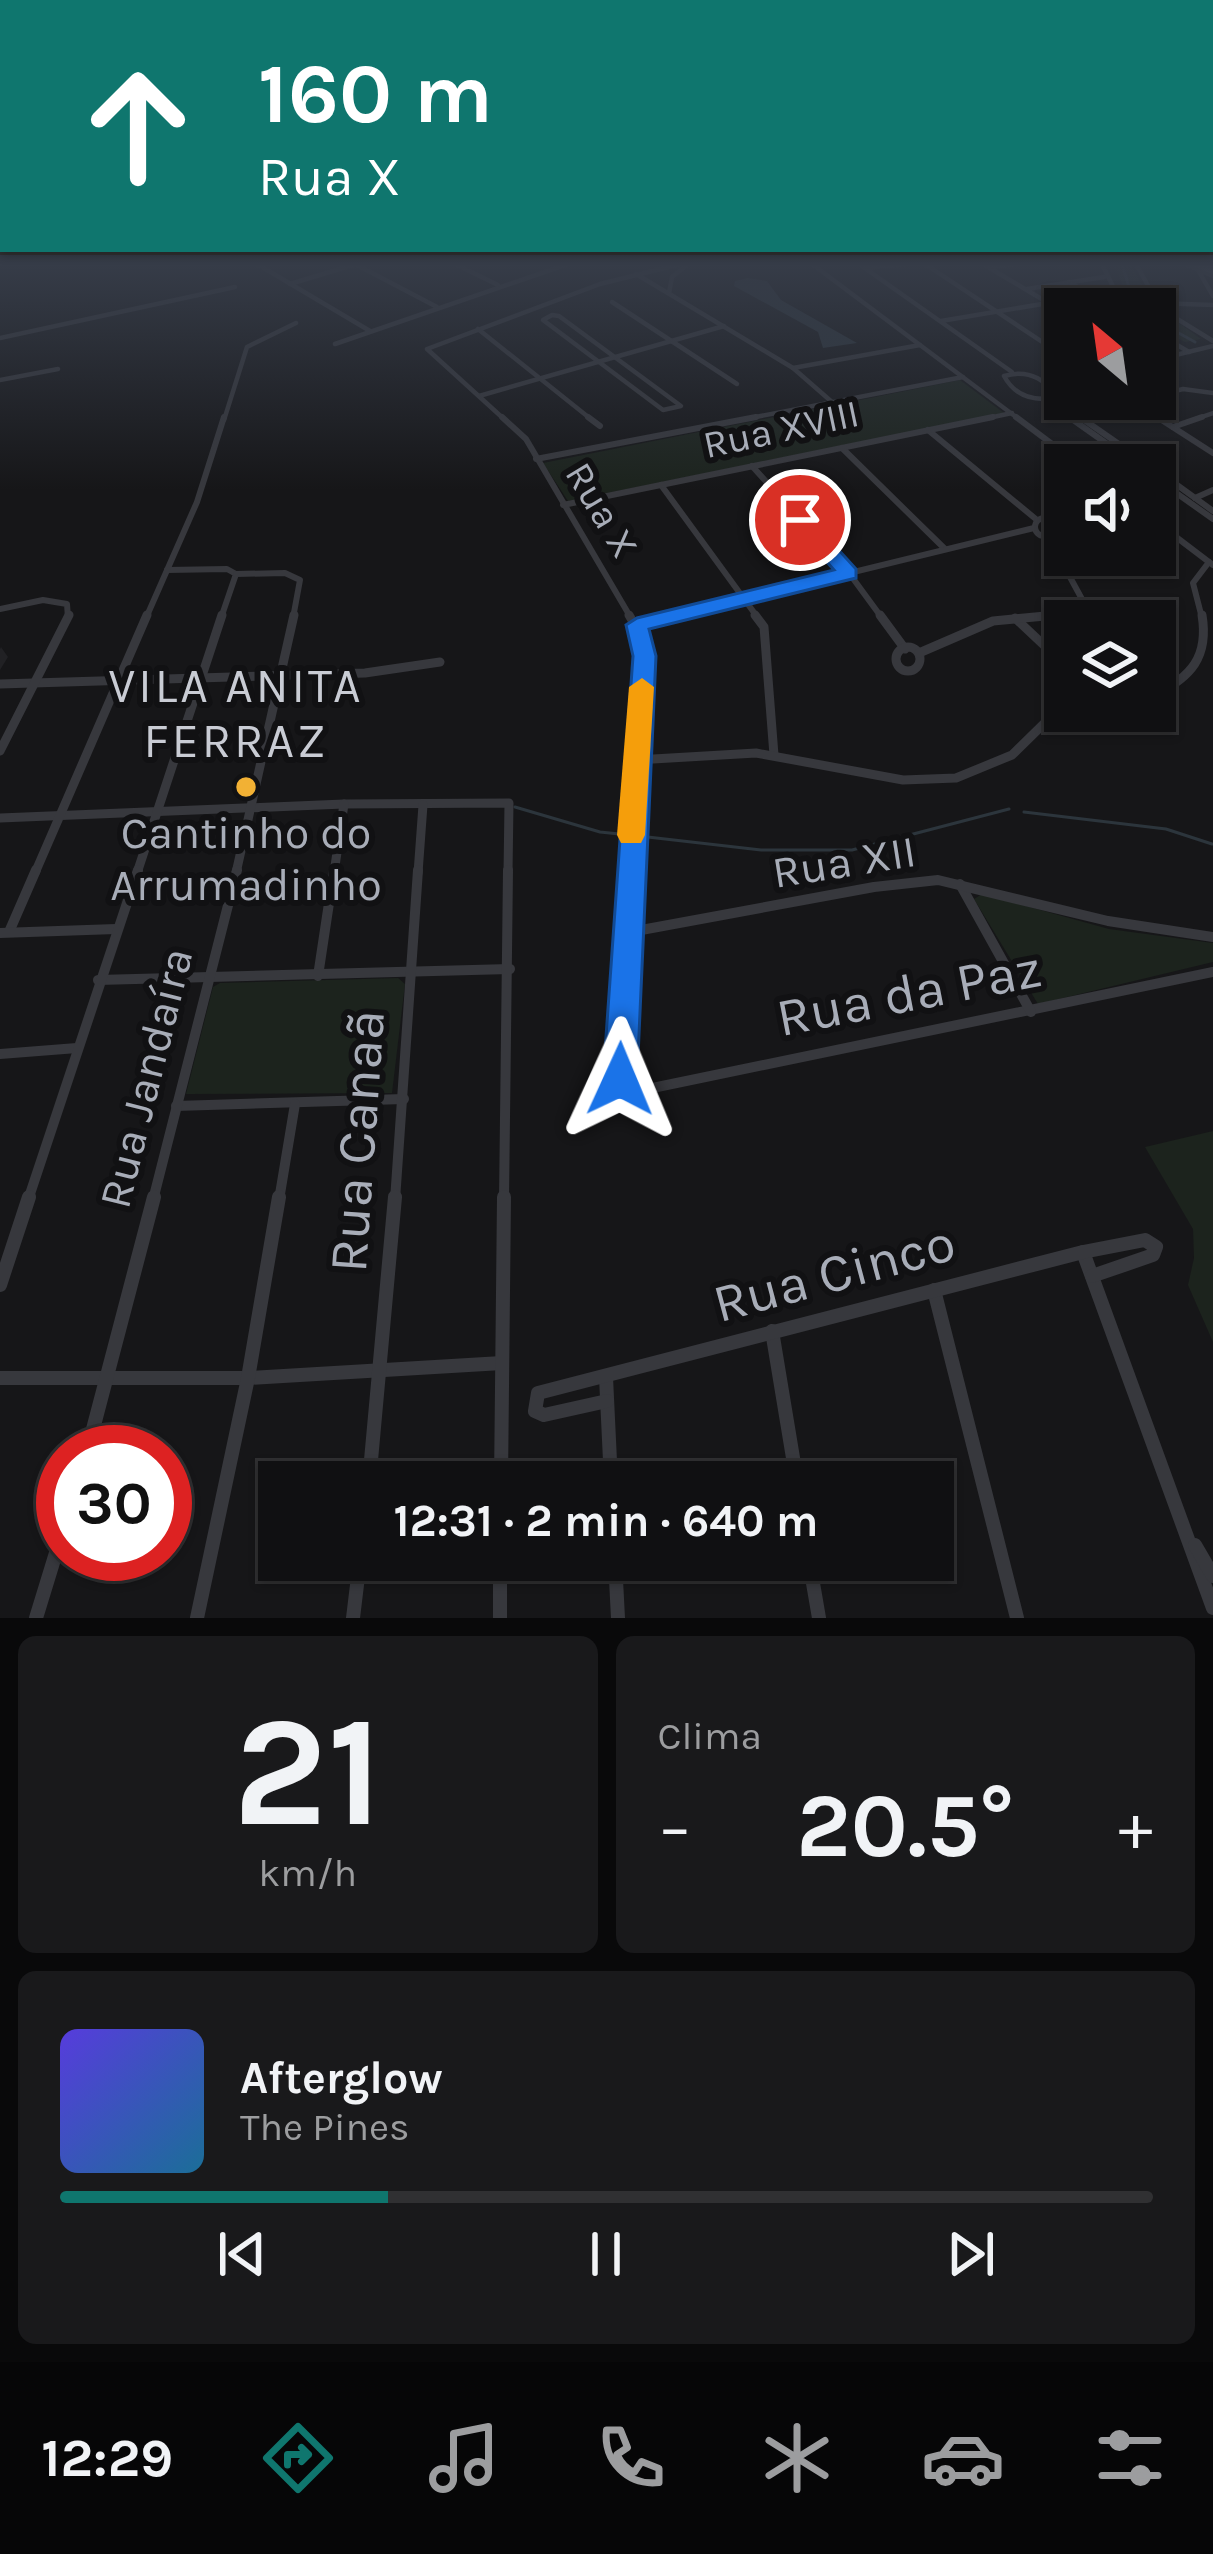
<!DOCTYPE html>
<html lang="pt">
<meta charset="utf-8">
<style>
body{margin:0;font-family:Karla,sans-serif;background:#19191b;color:#f1f3f6;height:100vh;display:flex;flex-direction:column;font-size:45px;white-space:nowrap}
*{box-sizing:border-box;margin:0}
p{font-size:39px;color:#9c9d9f}
.icon{flex:none;width:66px;height:66px;fill:none;stroke:currentColor;stroke-width:2;stroke-linecap:round;stroke-linejoin:round}
.map{position:relative;height:1618px;overflow:hidden}
.side{display:flex;flex-direction:column;gap:18px;padding:18px;background:#09090a;flex:1}
.side>*{flex:none}
.hud{position:absolute;left:0px;top:0px;width:1215px;height:252px;box-shadow:0 3px 9px #0004,0 0 0 3px #303032;background:#0f766e;color:#fff;overflow:hidden}
.needle{width:78px;rotate:331deg}
.buttons{position:absolute;left:1044px;top:288px;display:grid;gap:24px}
.buttons a{display:grid;place-items:center;width:132px;height:132px;border-radius:0px;background:#101012;box-shadow:0 3px 9px #0004,0 0 0 3px #303032;font-size:60px}
.speed{position:absolute;left:36px;top:1425px;display:flex;gap:24px;font-size:60px;font-weight:700;text-align:center}
.speed>*{display:grid;place-content:center;width:156px;height:156px;border-radius:50%;background:#101012;box-shadow:0 3px 9px #0004,0 0 0 3px #303032;line-height:1}
.speed .limit{border:18px solid #d22;background:#fff;color:#111}
.pin{position:absolute;display:grid;place-items:center;width:102px;height:102px;color:#fff;margin:-51px;border:6px solid #fff;border-radius:50%;box-shadow:0 3px 12px #0007}
.me{position:absolute;width:132px;margin:-66px;rotate:1deg;stroke-linejoin:round;filter:drop-shadow(0 0 9px #0008)}
.turn{display:flex;align-items:center;gap:42px;height:252px;padding:0 60px;font-size:54px}
.turn .icon{width:156px;height:156px;stroke-width:2.5}
.turn b{display:block;font-size:84px;line-height:102px}
.big{font-size:90px;font-weight:700;line-height:1.1}
.side .tile{flex:1;display:flex;flex-direction:column;justify-content:center;gap:18px;min-width:0;padding:0 42px;border-radius:18px;background:#19191b}
.side .dial{align-items:center;gap:0}
.dial b{font-size:156px;line-height:1}
.song{display:flex;align-items:center;gap:36px}
.cover{width:144px;height:144px;border-radius:18px;background:linear-gradient(135deg,hsl(250 70% 55%),hsl(200 70% 35%))}
.played{height:12px;border-radius:6px;background:linear-gradient(90deg,#0f766e 30%,#303032 30%)}
.keys{display:flex;justify-content:space-around;direction:ltr}
.heat{display:flex;justify-content:space-between;align-items:center;font-size:66px;direction:ltr}
.side .tiles{flex:1;display:grid;gap:18px;grid-template-columns:1fr 1fr}
.tile:last-child{grid-column:span 2}
.trip{position:absolute;left:258px;top:1461px;width:696px;height:120px;border-radius:0px;background:#101012;box-shadow:0 3px 9px #0004,0 0 0 3px #303032;font-weight:700;line-height:120px;text-align:center}
.menu{display:flex;height:192px;justify-content:space-around;align-items:center;background:#060607;color:#9c9d9f}
.menu .icon{width:84px;height:84px}
.menu .on{color:#0f766e}
.menu b{font-size:54px;color:#f1f3f6}
.map>svg:first-child{display:block}
.green{fill:#1c231d}
.water{fill:#2c353c}
.lines{fill:none;stroke-linecap:round;stroke-linejoin:round}
.stream{stroke:#2c353c;stroke-width:3}
.street-far4{stroke:#37383d;stroke-width:4.5}
.street-far3{stroke:#37383d;stroke-width:6}
.street-far2{stroke:#37383d;stroke-width:9}
.street-far1{stroke:#37383d;stroke-width:10}
.street{stroke:#37383d;stroke-width:14}
.primary{stroke:#53555c;stroke-width:8}
.shaded-wall{fill:#212124}
.route{fill:#1a73e8;stroke:#114b97;stroke-width:3}
.slow{fill:#f59e0b}
.poi-dot{fill:#f2b134;stroke:#111113;stroke-width:4.5}
.labels{text-anchor:middle;dominant-baseline:central;stroke-width:12;stroke-linejoin:round;paint-order:stroke}
.far-street-label{font-size:39px;fill:#a8adb8;stroke:#111113}
.poi-label{font-size:45px;fill:#a8adb8;stroke:#111113}
.street-label{font-size:45px;fill:#a8adb8;stroke:#111113}
.neighbourhood-label{font-size:48px;letter-spacing:3px;fill:#c9ccd4;stroke:#111113}
.near-street-label{font-size:54px;fill:#a8adb8;stroke:#111113}
</style>
<div class="map">
<svg width="1213" height="1618" viewBox="0 0 1213 1618">
<rect width="100%" height="100%" fill="#161618"/>
<g class="green">
<path d="M1114 264H1130L1154 305 1201 339 1185 342 1155 327V309L1117 305 1130 302Z"/>
<path d="M960 380 1004 413 568 501 543 463Z"/>
<path d="M982 894 1109 929 1213 943V962L1038 1004 974 899Z"/>
<path d="M398 978 405 984 392 1093 186 1094 213 987 220 983Z"/>
<path d="M1213 1131V1342L1188 1285 1194 1258 1193 1229 1145 1147Z"/>
</g>
<path class="water" d="M748 278 767 281 781 300 857 343 823 348 818 332 734 286 735 281Z"/>
<g class="lines">
<g class="stream">
<path d="M1122 264 1129 287 1144 309"/>
<path d="M1155 320 1195 342"/>
<path d="M515 807 600 832 629 835"/>
<path d="M1024 812 1166 829 1212 844"/>
<path d="M639 836 761 850H852L1009 809"/>
</g>
<g class="street-far4">
<path d="M257 264 370 331"/>
<path d="M355 264 437 307"/>
<path d="M455 264 498 285"/>
<path d="M812 264 1020 420"/>
<path d="M859 264 1012 372"/>
<path d="M925 264 1065 357"/>
<path d="M983 264 1065 313"/>
<path d="M1102 264 1120 301"/>
<path d="M1136 264 1161 309 1213 341"/>
<path d="M1185 264 1213 276"/>
<path d="M989 267 1017 264"/>
<path d="M866 268 906 264"/>
<path d="M1198 270 1213 296"/>
<path d="M636 274 793 368 832 402"/>
<path d="M1069 282 1115 309"/>
<path d="M290 284 356 264"/>
<path d="M1027 289 1104 277"/>
<path d="M669 293 672 277 688 264"/>
<path d="M612 302 737 384"/>
<path d="M1156 303 1213 305"/>
<path d="M552 315 559 316 681 406 663 410 543 320Z"/>
<path d="M941 321 1048 303"/>
<path d="M478 329 592 420"/>
<path d="M1155 332 1189 352"/>
<path d="M0 338 235 287"/>
<path d="M335 344 568 264"/>
<path d="M1155 360 1213 346"/>
<path d="M793 368 920 345"/>
<path d="M0 380 58 369"/>
<path d="M479 396 724 326"/>
<path d="M1155 396 1183 389 1213 393"/>
<path d="M1059 397C1036 402 1016 398 1004 376 1044 364 1056 400 1084 420"/>
<path d="M1130 399 1162 420"/>
<path d="M1045 400 1073 420"/>
<path d="M224 420 247 347 296 323"/>
<path d="M505 420 427 349 600 284 681 264"/>
<path d="M740 420 963 377"/>
<path d="M979 420 1012 413"/>
<path d="M1193 420 1213 413"/>
</g>
<g class="street-far3">
<path d="M502 417 526 439 631 618"/>
<path d="M588 417 600 426"/>
<path d="M1016 417 1080 465"/>
<path d="M1069 417 1137 465"/>
<path d="M1080 417 1149 465"/>
<path d="M1157 417 1213 453"/>
<path d="M1173 427 1202 417"/>
<path d="M928 430 1037 520"/>
<path d="M842 448 945 549"/>
<path d="M536 459 756 417"/>
<path d="M752 466 849 573 882 618"/>
<path d="M1155 469 1213 511"/>
<path d="M1155 478 1213 519"/>
<path d="M661 485 758 618"/>
<path d="M1195 498 1213 490"/>
<path d="M563 505 993 417"/>
<circle cx="1044" cy="527" r="9"/>
<path d="M1155 521 1213 565"/>
<path d="M167 570 227 569 236 574 221 618"/>
<path d="M236 574 285 573 300 580 293 618"/>
<path d="M0 609 43 600 67 604 68 618"/>
<path d="M146 618 197 502 224 417"/>
<path d="M665 618 1034 528"/>
<path d="M1023 618 1081 613 1083 601 1046 533"/>
<path d="M1202 618 1193 583 1209 562"/>
</g>
<g class="street-far2">
<path d="M629 615 640 634 644 656 631 873"/>
<path d="M755 615 764 627 774 755"/>
<path d="M880 615 905 649"/>
<path d="M1015 618 1065 665"/>
<path d="M637 625 677 615"/>
<circle cx="908" cy="659" r="12"/>
<path d="M919 653 993 621 1056 615"/>
<path d="M0 684 365 673 440 662"/>
<path d="M1155 695C1191 677 1209 657 1202 615"/>
<path d="M0 751 69 615"/>
<path d="M636 760 756 753 903 780 956 778 1012 755 1065 703"/>
<path d="M0 818 344 804 509 803 508 873"/>
<path d="M35 873 147 615"/>
<path d="M137 873 222 615"/>
<path d="M236 873 294 615"/>
<path d="M334 873 344 804"/>
<path d="M418 873 423 805"/>
</g>
<g class="street-far1">
<path d="M631 870 619 1064 624 1084 638 1091 1213 972"/>
<path d="M960 884 1031 1012"/>
<path d="M9 932 36 870"/>
<path d="M0 933 116 929"/>
<path d="M625 933 874 887 938 880 1108 921 1213 937"/>
<path d="M318 976 334 870"/>
<path d="M98 980 510 969"/>
<path d="M0 1054 77 1048"/>
<path d="M176 1106 404 1099"/>
<path d="M28 1200 138 870"/>
<path d="M153 1200 237 870"/>
<path d="M279 1200 295 1104"/>
<path d="M395 1200 418 870"/>
<path d="M504 1200 508 870"/>
</g>
<g class="street">
<path d="M1083 1252 1213 1608"/>
<path d="M0 1285 29 1197"/>
<path d="M934 1290 1017 1618"/>
<path d="M772 1331 797 1482"/>
<path d="M606 1377 611 1482"/>
<path d="M0 1378H248L502 1363"/>
<path d="M607 1401 544 1415 535 1411 538 1393 1083 1252 1145 1240 1156 1247 1153 1255 1092 1276"/>
<path d="M87 1452 154 1197"/>
<path d="M369 1482 395 1197"/>
<path d="M501 1482 504 1197"/>
<path d="M1195 1545 1213 1576"/>
<path d="M500 1560V1618"/>
<path d="M615 1560 618 1618"/>
<path d="M809 1560 819 1618"/>
<path d="M36 1618 63 1530"/>
<path d="M197 1618 248 1378 279 1197"/>
<path d="M353 1618 360 1560"/>
</g>
<path class="primary" d="M1199 264 1213 270"/>
</g>
<path class="shaded-wall" d="M1 647 8 657 0 670V649Z"/>
<linearGradient id="sky" x2="0" y2="1"><stop stop-color="#0c0c0d"/><stop offset="0.54" stop-color="#363c48"/><stop offset="1" stop-color="#363c48" stop-opacity="0"/></linearGradient>
<rect width="1213" height="490" fill="url(#sky)"/>
<path class="route" d="M793 515H807L856 569V578L649 629 656 656 637 1079 632 1090 620 1095 608 1090 603 1079 633 656 626 625 637 618 834 570 793 524Z"/>
<path class="slow" d="M642 678 654 687 645 835 641 843H621L617 835 629 687Z"/>
<circle class="poi-dot" cx="246" cy="787" r="12"/>
<g class="labels">
<g class="far-street-label">
<text transform="translate(781 429) rotate(-12)">Rua XVIII</text>
<text transform="translate(602 510) rotate(59)">Rua X</text>
</g>
<g class="poi-label">
<text x="246" y="833">Cantinho do<tspan x="246" dy="52">Arrumadinho</tspan></text>
</g>
<g class="street-label">
<text transform="translate(844 862) rotate(-9)">Rua XII</text>
<text transform="translate(146 1078) rotate(-76)">Rua Jandaíra</text>
</g>
<g class="neighbourhood-label">
<text x="236" y="686">VILA ANITA<tspan x="236" dy="55">FERRAZ</tspan></text>
</g>
<g class="near-street-label">
<text transform="translate(909 993) rotate(-11)">Rua da Paz</text>
<text transform="translate(357 1141) rotate(-86)">Rua Canaã</text>
<text transform="translate(834 1273) rotate(-15)">Rua Cinco</text>
</g>
</g>
</svg>
<div class="buttons">
<a><svg class="needle" viewBox="-14 -14 28 28"><path d="M0-13l5 13h-10z" fill="#e53935"/><path d="M0 13l5-13h-10z" fill="#9c9d9f"/></svg></a>
<a><svg class="icon" aria-label="sound" viewBox="0 0 24 24"><path d="M4 9h4l5-4v14l-5-4H4zM17 9q2 3 0 6"/></svg></a>
<a><svg class="icon" aria-label="layers" viewBox="0 0 24 24"><path d="M12 4l9 5-9 5-9-5zM3 14l9 5 9-5"/></svg></a>
</div>
<div class="speed"><div class="limit">30</div></div>
<div class="pin" style="left:800px;top:520px;background:#d93025"><svg class="icon" aria-label="arrive" viewBox="0 0 24 24"><path d="M6 21V4h12l-3 4 3 4H6"/></svg></div>
<svg class="me" style="left:620px;top:1079px" viewBox="-20 -20 40 40"><path d="M0-17L14 15 0 8-14 15z" fill="#1a73e8" stroke="#fff" stroke-width="4"/></svg>
<div class="trip">12:31 · 2 min · 640 m</div>
<div class="hud">
<div class="turn"><svg class="icon" aria-label="ahead" viewBox="0 0 24 24"><path d="M12 20V5M6 11l6-6 6 6"/></svg><div><b>160 m</b>Rua X</div></div>
</div>
</div>
<section class="side">
<div class="tiles">
<div class="tile dial"><b>21</b><p>km/h</p></div>
<div class="tile"><p>Clima</p>
<div class="heat"><a>−</a><b class="big">20.5°</b><a>+</a></div>
</div>
<div class="tile">
<div class="song"><i class="cover"></i><div><b>Afterglow</b><p>The Pines</p></div></div>
<div class="played"></div>
<div class="keys"><svg class="icon" aria-label="previous" viewBox="0 0 24 24"><path d="M18 5L8 12l10 7zM5 5v14"/></svg><svg class="icon" aria-label="pause" viewBox="0 0 24 24"><path d="M8 5v14M16 5v14"/></svg><svg class="icon" aria-label="next" viewBox="0 0 24 24"><path d="M6 5l10 7-10 7zM19 5v14"/></svg></div>
</div>
</div>
</section>
<nav class="menu">
<b>12:29</b>
<svg class="icon on" aria-label="directions" viewBox="0 0 24 24"><path d="M12 3l9 9-9 9-9-9zM9 14v-3h6M13 9l2 2-2 2"/></svg>
<svg class="icon" aria-label="music" viewBox="0 0 24 24"><path d="M9 18V5l10-2v13"/><circle cx="6" cy="18" r="3"/><circle cx="16" cy="16" r="3"/></svg>
<svg class="icon" aria-label="phone" viewBox="0 0 24 24"><path d="M5 4h4l2 5-3 2q2 4 5 5l2-3 5 2v4C11 20 4 13 5 4z"/></svg>
<svg class="icon" aria-label="climate" viewBox="0 0 24 24"><path d="M12 3v18M4 7l16 10M4 17L20 7"/></svg>
<svg class="icon" aria-label="car" viewBox="0 0 24 24"><path d="M5 17H2v-5l4-1 3-4h7l3 4 3 1v5h-3M9 17h6M6 11h13"/><circle cx="7" cy="17" r="2"/><circle cx="17" cy="17" r="2"/></svg>
<svg class="icon" aria-label="filters" viewBox="0 0 24 24"><path d="M4 7h16M4 17h16"/><circle cx="9" cy="7" r="2"/><circle cx="15" cy="17" r="2"/></svg>
</nav>
